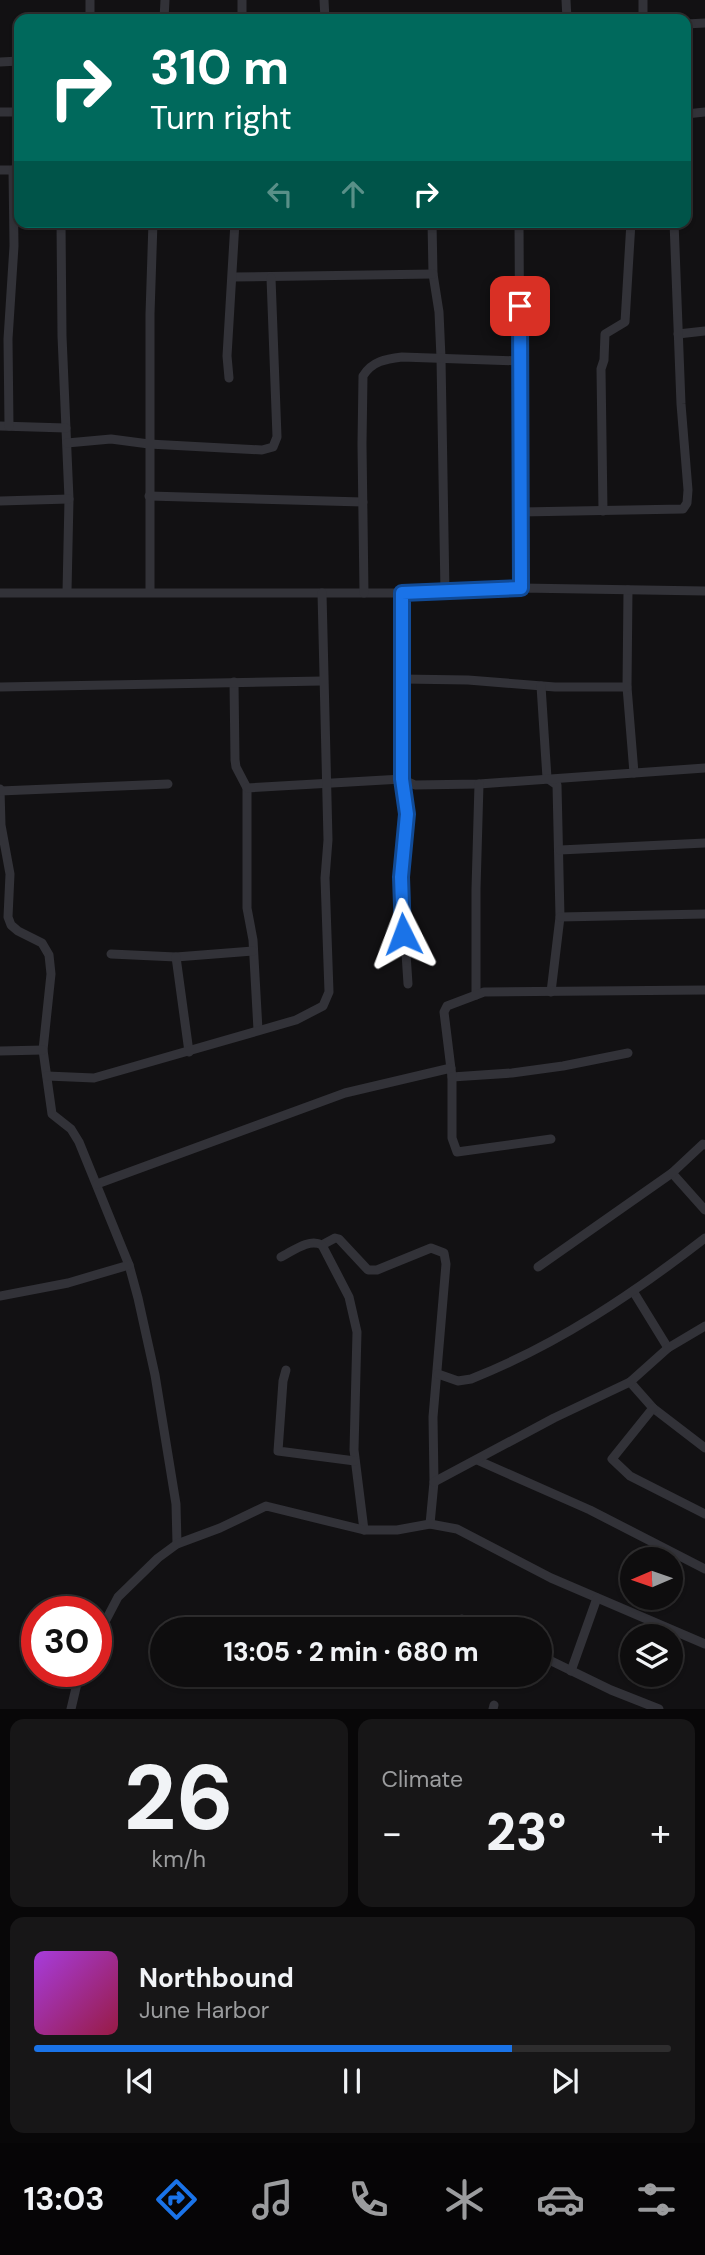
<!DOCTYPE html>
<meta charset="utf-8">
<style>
body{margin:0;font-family:"DM Sans",sans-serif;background:#171617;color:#f1f3f6;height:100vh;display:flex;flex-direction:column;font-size:26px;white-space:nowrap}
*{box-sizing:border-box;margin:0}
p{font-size:23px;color:#9b9c9e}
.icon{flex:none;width:38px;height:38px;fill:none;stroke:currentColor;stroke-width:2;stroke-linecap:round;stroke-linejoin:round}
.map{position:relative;height:1709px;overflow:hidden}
.drawer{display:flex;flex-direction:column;gap:10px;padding:10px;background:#080708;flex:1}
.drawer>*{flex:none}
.top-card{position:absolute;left:14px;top:14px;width:677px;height:214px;border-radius:14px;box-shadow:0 2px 5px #0004,0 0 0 2px #2e2d2e;background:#00695c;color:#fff;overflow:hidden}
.needle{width:46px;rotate:268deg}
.tools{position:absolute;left:620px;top:1547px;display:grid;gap:14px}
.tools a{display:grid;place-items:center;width:63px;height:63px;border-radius:50%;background:#0e0d0e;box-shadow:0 2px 5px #0004,0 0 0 2px #2e2d2e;font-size:35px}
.speed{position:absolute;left:21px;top:1596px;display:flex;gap:14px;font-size:35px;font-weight:700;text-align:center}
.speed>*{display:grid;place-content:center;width:91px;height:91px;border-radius:50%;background:#0e0d0e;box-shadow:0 2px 5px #0004,0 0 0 2px #2e2d2e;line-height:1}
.speed .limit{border:10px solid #d22;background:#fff;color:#111}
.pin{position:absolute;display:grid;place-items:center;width:60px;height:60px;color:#fff;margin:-30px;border-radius:14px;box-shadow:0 4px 10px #0006}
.me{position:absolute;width:77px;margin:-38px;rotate:357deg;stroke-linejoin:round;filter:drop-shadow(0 0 5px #0008)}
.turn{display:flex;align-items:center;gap:24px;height:147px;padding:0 21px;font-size:32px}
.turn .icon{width:91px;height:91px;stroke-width:2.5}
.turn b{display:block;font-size:49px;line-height:60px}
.lanes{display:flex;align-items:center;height:66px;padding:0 21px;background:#0003;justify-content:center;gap:35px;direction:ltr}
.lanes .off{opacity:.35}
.big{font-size:52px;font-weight:800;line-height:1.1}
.drawer .widget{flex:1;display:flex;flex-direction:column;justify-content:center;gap:10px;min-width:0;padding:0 24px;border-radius:14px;background:#171617}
.drawer .dial{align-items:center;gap:0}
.dial b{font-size:91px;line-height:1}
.song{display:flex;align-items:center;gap:21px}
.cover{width:84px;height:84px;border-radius:10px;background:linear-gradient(135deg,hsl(280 70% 55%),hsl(340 70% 35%))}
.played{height:7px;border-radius:4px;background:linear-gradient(90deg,#1a73e8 75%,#2e2d2e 75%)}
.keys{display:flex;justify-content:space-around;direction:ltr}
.heat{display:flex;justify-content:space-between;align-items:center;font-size:38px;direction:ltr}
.drawer .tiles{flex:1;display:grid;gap:10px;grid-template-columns:1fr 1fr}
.widget:last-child{grid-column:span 2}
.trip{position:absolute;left:150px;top:1617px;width:402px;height:70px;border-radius:35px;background:#0e0d0e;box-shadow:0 2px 5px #0004,0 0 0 2px #2e2d2e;font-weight:800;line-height:70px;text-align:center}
.dock{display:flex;height:112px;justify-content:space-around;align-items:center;background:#060506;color:#9b9c9e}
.dock .icon{width:49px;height:49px}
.dock .current{color:#1a73e8}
.dock b{font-size:32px;color:#f1f3f6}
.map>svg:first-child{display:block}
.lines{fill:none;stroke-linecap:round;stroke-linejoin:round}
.minor{stroke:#323238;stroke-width:9}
.route-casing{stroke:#114b97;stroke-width:18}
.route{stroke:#1a73e8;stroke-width:12}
</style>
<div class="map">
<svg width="705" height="1709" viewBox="0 0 705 1709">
<rect width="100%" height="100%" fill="#121113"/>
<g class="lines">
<g class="minor">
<path d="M324 0 325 19"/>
<path d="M566 0 567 19"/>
<path d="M90 19V0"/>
<path d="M164 19 165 0"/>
<path d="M242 19V0"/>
<path d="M643 19V0"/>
<path d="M686 24 705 23"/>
<path d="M0 62 19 61"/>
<path d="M0 112H19"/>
<path d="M686 114 705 112"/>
<path d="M0 170H19"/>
<path d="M61 222 62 336 69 499 67 592"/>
<path d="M432 222 433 274 439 312 441 358 445 593"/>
<path d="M519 222 521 588"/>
<path d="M233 277 433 274"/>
<path d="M678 334 705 331"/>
<path d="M229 378 227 356 235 222"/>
<path d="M0 426 66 428"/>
<path d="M9 426 8 339 14 246 13 170"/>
<path d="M67 443 111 439 149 444 262 450 273 447 277 437 271 278"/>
<path d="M149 496 363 502"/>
<path d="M0 501 69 499"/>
<path d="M603 511 601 369 604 360 605 334 625 322 631 222"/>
<path d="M521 512 683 509 687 503 688 490 681 404 674 222"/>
<path d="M628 590 627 687 634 773"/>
<path d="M150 592V314L153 222"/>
<path d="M0 593H402L521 588 705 591"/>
<path d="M364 593 362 444 363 376C372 361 386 359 402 357L521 361"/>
<path d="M402 593V779L407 814 401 877 408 984"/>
<path d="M402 679 468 680 555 687H627"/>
<path d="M234 682 235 760 236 767 247 788V908L253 940 258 1030"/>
<path d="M541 686 547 778 557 785 560 917 551 992"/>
<path d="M0 687 322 681"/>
<path d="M247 788 402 779 415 785 479 784 705 768"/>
<path d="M0 789 1 825 10 874 8 917 11 925 18 931 42 943 49 955 51 974 43 1050 52 1114 71 1129 79 1142 129 1265 138 1298 155 1375 176 1504 177 1544"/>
<path d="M0 791 168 784"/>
<path d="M560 850 705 843"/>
<path d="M560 917 705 914"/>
<path d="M111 954 176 957 253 951"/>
<path d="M176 957 189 1052"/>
<path d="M476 995V889L479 784"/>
<path d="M0 1051 43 1050"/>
<path d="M47 1076 94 1078 296 1020 323 1006 329 992 325 878 328 840 322 593"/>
<path d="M452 1077 512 1073 563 1066 628 1053"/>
<path d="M551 1139 457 1152 452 1138V1077L444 1012 447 1006 484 992 705 990"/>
<path d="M672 1173 705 1210"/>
<path d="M97 1184 345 1093 451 1068"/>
<path d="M322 1245 335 1238 339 1239 368 1270H377L431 1248 444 1253 446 1264 433 1417 434 1482 430 1524"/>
<path d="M281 1257C293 1251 309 1238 322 1245L349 1297 357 1332 354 1450 364 1530"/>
<path d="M538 1267 672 1173 703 1144 705 1145"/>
<path d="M633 1291 668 1348"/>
<path d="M0 1296 68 1283 129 1265"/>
<path d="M286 1370 283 1381 278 1451 355 1461"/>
<path d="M438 1374 458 1381 471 1379C557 1345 633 1294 705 1238"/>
<path d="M630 1382 653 1408 705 1448"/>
<path d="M653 1408 612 1459 630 1476 705 1514"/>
<path d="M477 1460 590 1510 705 1569"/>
<path d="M434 1482 554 1418 630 1382 668 1348 705 1326"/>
<path d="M462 1619 484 1629"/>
<path d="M96 1639 118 1597 158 1558 177 1544 220 1528 266 1506 364 1530H397L430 1524 457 1529 551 1578 705 1644"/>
<path d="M541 1656 611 1690 659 1709"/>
<path d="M571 1671 597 1598"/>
<path d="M71 1709 80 1671"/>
<path d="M493 1709 494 1705"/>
</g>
</g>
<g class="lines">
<defs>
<path id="route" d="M403 934 401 877 407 814 402 779V593L521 588 520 306"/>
</defs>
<use href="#route" class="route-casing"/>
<use href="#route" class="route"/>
</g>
</svg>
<div class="tools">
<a><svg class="needle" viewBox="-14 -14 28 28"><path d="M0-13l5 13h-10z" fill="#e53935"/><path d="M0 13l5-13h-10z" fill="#9b9c9e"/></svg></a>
<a><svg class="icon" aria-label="layers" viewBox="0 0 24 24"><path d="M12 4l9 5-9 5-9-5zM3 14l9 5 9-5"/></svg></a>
</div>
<div class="speed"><div class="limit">30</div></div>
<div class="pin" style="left:520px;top:306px;background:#d93025"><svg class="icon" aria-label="arrive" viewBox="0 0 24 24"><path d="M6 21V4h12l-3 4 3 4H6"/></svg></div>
<svg class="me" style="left:403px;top:934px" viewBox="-20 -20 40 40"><path d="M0-17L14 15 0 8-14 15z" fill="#1a73e8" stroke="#fff" stroke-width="4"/></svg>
<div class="trip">13:05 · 2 min · 680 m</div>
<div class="top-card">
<div class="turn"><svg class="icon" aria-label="right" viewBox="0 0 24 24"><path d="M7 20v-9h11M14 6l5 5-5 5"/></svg><div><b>310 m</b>Turn right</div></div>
<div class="lanes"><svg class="icon off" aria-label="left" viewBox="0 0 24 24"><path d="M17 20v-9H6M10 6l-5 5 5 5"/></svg><svg class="icon off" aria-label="ahead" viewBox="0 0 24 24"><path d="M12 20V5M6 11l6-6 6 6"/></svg><svg class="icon" aria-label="right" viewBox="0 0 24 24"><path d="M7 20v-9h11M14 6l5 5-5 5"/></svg></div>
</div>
</div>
<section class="drawer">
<div class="tiles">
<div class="widget dial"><b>26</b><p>km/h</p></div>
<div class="widget"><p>Climate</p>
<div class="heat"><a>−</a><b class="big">23°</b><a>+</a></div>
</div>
<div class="widget">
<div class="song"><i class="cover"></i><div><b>Northbound</b><p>June Harbor</p></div></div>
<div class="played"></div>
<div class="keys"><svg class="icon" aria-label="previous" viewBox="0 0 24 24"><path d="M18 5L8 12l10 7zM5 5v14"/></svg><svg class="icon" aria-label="pause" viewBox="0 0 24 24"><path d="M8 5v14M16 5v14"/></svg><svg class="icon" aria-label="next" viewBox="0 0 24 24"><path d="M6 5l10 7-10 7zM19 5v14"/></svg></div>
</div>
</div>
</section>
<nav class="dock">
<b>13:03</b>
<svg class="icon current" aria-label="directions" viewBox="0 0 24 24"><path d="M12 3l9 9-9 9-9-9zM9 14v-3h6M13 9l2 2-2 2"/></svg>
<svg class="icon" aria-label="music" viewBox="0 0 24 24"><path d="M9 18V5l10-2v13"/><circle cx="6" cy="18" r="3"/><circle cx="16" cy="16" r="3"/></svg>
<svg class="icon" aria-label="phone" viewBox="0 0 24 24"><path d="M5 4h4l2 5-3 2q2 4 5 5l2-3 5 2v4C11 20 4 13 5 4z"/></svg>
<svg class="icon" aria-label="climate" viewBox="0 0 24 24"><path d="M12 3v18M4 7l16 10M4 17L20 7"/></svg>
<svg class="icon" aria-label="car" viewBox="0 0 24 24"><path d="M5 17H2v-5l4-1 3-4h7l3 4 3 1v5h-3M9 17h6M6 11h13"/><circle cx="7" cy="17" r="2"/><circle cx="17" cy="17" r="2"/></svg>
<svg class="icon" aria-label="filters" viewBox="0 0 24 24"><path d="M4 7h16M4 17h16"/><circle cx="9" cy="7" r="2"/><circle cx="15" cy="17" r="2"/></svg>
</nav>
